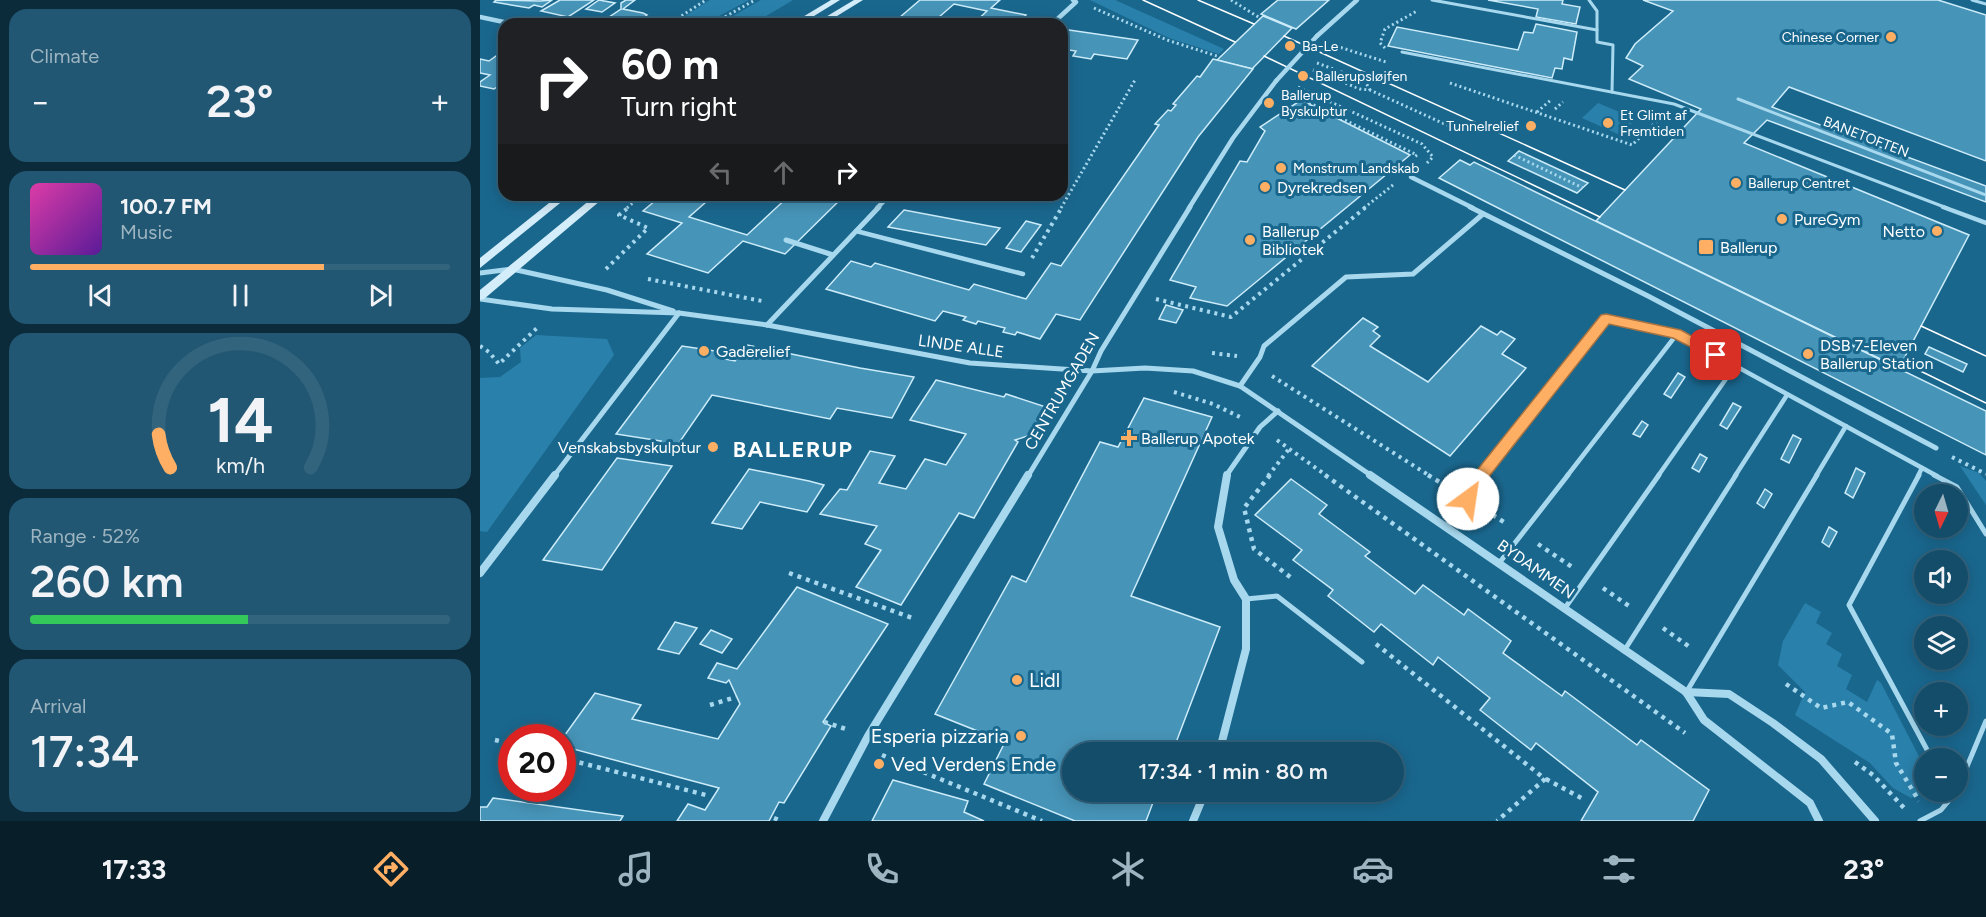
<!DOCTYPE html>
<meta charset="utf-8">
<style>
body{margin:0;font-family:Figtree,sans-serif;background:#215772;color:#f1f3f6;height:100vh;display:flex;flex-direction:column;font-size:22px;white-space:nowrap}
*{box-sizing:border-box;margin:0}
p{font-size:20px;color:#9db4c1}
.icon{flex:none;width:33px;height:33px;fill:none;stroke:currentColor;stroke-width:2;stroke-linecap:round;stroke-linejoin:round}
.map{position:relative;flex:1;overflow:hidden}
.details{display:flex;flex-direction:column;gap:9px;padding:9px;background:#0b2a3a;width:480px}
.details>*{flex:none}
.top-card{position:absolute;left:18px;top:18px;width:570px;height:183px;border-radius:18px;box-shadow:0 3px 15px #0003,0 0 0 2px #33647e;background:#202124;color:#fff;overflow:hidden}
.needle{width:39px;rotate:185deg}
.tools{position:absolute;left:1434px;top:484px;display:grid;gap:12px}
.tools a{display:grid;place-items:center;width:54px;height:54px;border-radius:50%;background:#144d6a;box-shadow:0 3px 15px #0003,0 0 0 2px #33647e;font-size:30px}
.speed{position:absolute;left:18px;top:724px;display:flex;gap:12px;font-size:30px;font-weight:700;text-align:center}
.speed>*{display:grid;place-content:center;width:78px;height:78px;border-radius:50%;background:#144d6a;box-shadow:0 3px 15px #0003,0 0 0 2px #33647e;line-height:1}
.speed .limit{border:9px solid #d22;background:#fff;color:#111}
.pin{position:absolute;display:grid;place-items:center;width:51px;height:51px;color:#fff;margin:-26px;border-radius:12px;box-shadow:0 3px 9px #0006}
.me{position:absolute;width:66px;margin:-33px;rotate:31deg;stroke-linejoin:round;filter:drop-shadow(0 0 4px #0008)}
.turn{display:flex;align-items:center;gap:21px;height:126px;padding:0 24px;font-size:27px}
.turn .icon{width:78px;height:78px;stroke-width:2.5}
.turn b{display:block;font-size:42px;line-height:51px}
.lanes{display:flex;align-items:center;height:57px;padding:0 24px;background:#0003;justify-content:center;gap:30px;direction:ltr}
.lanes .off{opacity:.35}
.big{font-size:45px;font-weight:600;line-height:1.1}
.details .widget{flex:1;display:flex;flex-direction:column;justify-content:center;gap:9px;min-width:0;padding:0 21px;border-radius:18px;background:#215772}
.details .dial{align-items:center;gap:0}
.dial svg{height:156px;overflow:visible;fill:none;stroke:#33647e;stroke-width:7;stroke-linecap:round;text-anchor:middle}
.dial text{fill:#f1f3f6;stroke:none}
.song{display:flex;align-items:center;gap:18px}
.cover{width:72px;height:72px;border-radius:9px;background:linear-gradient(135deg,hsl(320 70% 55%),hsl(270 70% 35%))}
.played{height:6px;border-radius:3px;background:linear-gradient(90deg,#ffaf64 70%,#33647e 70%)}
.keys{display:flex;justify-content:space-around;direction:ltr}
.heat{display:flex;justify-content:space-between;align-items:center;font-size:33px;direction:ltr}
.charge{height:9px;border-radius:4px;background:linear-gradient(90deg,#34c759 52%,#33647e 0)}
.trip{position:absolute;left:582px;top:742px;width:342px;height:60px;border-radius:30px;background:#144d6a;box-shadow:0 3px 15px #0003,0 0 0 2px #33647e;font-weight:600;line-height:60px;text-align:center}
.tab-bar{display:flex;height:96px;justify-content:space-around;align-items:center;background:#081f2a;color:#9db4c1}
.tab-bar .icon{width:42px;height:42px}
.tab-bar .current{color:#ffaf64}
.tab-bar b{font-size:27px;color:#f1f3f6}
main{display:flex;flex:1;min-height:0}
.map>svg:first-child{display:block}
.green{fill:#2981ab}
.building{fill:#4694b8;stroke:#cdecfa;stroke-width:1.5}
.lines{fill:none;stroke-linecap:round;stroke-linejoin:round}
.path-far2{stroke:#a7d8ee;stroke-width:3;stroke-dasharray:2 3;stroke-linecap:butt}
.path-far1{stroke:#a7d8ee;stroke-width:4;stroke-dasharray:3 4.5;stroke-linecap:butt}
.path{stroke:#a7d8ee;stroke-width:4.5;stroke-dasharray:4 5;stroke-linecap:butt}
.lane-far2{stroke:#a7d8ee;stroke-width:3}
.lane-far1{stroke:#a7d8ee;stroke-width:4.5}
.lane{stroke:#a7d8ee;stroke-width:5}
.street-far2{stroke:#a7d8ee;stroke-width:4.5}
.street-far1{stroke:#a7d8ee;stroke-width:5}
.street{stroke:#a7d8ee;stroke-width:8}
.secondary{fill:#d4edfa;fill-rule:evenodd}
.tram{stroke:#fff;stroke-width:1.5}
.street-bridge{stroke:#a7d8ee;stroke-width:4.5}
.route{fill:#ffaf64;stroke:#a67241;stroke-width:1.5}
.poi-dot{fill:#ffaf64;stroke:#1a678e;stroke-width:2}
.labels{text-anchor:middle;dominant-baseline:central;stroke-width:6;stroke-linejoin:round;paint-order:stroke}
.far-poi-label{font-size:14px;fill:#fff;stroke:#1a678e;text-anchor:start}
.far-street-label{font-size:14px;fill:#fff;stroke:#1a678e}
.poi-label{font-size:16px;fill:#fff;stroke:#1a678e;text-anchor:start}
.street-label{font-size:16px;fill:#fff;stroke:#1a678e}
.near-poi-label{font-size:20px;fill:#fff;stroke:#1a678e;text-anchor:start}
.district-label{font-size:22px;font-weight:bold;letter-spacing:1.5px;fill:#fff;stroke:#1a678e}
</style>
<main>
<section class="details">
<div class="widget"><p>Climate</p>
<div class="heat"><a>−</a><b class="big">23°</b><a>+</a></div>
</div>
<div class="widget">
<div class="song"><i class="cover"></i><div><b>100.7 FM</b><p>Music</p></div></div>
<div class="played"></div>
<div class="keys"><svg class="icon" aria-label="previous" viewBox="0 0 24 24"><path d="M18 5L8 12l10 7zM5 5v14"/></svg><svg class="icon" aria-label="pause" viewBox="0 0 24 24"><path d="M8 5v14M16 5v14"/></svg><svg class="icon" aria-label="next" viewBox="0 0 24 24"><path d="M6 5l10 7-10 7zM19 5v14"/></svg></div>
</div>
<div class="widget dial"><svg viewBox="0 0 100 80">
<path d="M14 69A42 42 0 1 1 86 69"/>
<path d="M14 69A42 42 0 0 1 8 52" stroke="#ffaf64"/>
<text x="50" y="56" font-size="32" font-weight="700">14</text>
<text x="50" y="72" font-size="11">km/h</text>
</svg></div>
<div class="widget"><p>Range · 52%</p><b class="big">260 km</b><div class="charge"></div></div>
<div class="widget"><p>Arrival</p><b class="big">17:34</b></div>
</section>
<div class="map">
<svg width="1506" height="821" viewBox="0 0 1506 821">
<rect width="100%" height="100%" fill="#1a678e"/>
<g class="green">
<path d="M230 0H269L224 24H193Z"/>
<path d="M281 0H313L273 24H239Z"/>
<path d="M610 0H635L744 49 739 54 689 38Z"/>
<path d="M1118 103 1156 119 1140 135 1102 118Z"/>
<path d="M56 335 127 339 134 355 7 532 0 531V378L20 377 41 362 40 348Z"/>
<path d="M1480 466 1499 473 1506 481V505Z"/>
<path d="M1325 603 1341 612 1336 623 1352 633 1346 644 1362 654 1357 666 1372 675 1366 689 1387 702 1397 680 1401 683 1444 766 1443 793 1431 798 1413 788 1390 763 1315 715 1325 692 1298 665 1303 641Z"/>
</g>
<g class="building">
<path d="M16 0 60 1 72 0 62 7 54 5 49 8 14 2Z"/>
<path d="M80 0H114L88 17 61 11Z"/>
<path d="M119 0 135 3 122 12 106 9Z"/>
<path d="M146 0H155L143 9 163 13 167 15 162 19 169 20 163 24 120 23 141 9V3Z"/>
<path d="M440 0H520L511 8 546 15 538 24H493L507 11 474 4 451 24H412Z"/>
<path d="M798 0H849L816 29 781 14Z"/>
<path d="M1008 0H1083L1082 4 1100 7 1096 24 1056 17 1058 9Z"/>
<path d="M1163 0H1458L1506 15V161L1309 87 1292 107 1506 186V202L1287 120 1264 143 1489 235 1419 368 1116 221 1221 109 1149 79 1163 66 1146 58 1155 44 1193 11Z"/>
<path d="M783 16 812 28 772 69 737 60Z"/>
<path d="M1056 24 1097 32 1092 60 1084 58 1082 69 1075 68 1072 78 908 46 917 27 1038 50 1044 32 1053 33Z"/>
<path d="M589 30 658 40 647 59 614 54 611 59 593 56 596 51 582 49V39Z"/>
<path d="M16 56 24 58V82L14 89 0 86V82L10 75 0 73V59L9 61Z"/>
<path d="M733 59 773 69 718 137 600 320 576 314 560 339 537 332 535 335 523 332 525 328 498 321 496 324 483 320 486 317 463 311 455 321 346 289 371 261 391 267 395 263 489 290 494 284 546 299 571 263 581 266 679 125 675 124 688 110 691 111 696 105 693 104 717 76 720 77Z"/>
<path d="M821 100 930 155 747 306 710 298 716 287 690 280 760 161 767 162 785 131 780 127Z"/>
<path d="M1039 151 1108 183 1097 193 1028 161Z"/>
<path d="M980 160 990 165 994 162 1506 411V455L959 178Z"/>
<path d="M182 195H234L209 217 267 235 310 195H365L305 254 263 241 228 273 167 254 202 223 163 211Z"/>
<path d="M424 210 520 228 506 245 408 227Z"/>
<path d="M546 221 561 225 541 252 526 248Z"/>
<path d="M686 305 703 310 696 323 679 319Z"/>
<path d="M883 318 898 327 893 331 900 336 890 346 948 382 1001 326 1017 335 1021 331 1035 339 1022 354 1046 368 970 456 832 366Z"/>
<path d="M267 345 380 368 434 377 412 418 357 408 350 419 232 395 192 453 174 450 181 441 136 434 202 346 249 353 245 359 255 361Z"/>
<path d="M1449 347 1487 364 1483 372 1445 354Z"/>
<path d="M1198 373 1205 377 1191 398 1184 394Z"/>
<path d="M456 380 524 397 526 394 566 407 568 413 557 433 535 440 538 442 494 518 479 513 421 605 376 587 401 550 385 544 397 526 340 514 360 489 367 490 390 451 415 456 399 483 426 489 445 459 466 465 486 434 430 420Z"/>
<path d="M664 398 732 417 651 596 740 627 692 753H592V792H677L666 821H595L504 784 525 742 455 714 532 576 546 582 620 442 638 447Z"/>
<path d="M1253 403 1261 407 1247 429 1240 425Z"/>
<path d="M1162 421 1168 425 1160 437 1153 434Z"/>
<path d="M1313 435 1321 439 1309 463 1301 459Z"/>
<path d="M1220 454 1227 458 1219 472 1212 468Z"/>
<path d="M137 458 192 466 122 570 63 560Z"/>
<path d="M1376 468 1385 473 1373 498 1365 493Z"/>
<path d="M269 469 329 481 344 485 327 512 280 502 262 529 232 523Z"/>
<path d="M811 479 847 505 839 514 890 552 885 556 935 594 943 585 984 615 988 609 1031 641 1023 653 1082 696 1085 691 1157 745 1161 740 1229 790 1213 821H1101L1118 792 1056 743 1051 750 1000 710 1010 698 958 657 953 665 901 624 894 632 848 596 853 590 813 560 822 550 775 515Z"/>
<path d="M1285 489 1292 494 1284 508 1277 503Z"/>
<path d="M1349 527 1357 532 1349 547 1342 542Z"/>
<path d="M317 587 408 624 343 722 351 726 304 803 299 802 289 821H197L208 804 225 810 239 788 82 746V739L115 693 161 705 152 719 238 739 260 704 249 680 246 683 228 678 237 663 257 669Z"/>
<path d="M195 622 217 628 199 654 178 649Z"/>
<path d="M231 630 252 639 242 653 220 644Z"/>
<path d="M413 780 488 801 484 812 504 821H392Z"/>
<path d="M13 798 143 816 140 821H0V807H7Z"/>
</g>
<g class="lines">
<g class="path-far2">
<path d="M751 0 780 18"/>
<path d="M614 8 687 40 740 57"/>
<path d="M189 24 226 0"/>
<path d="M232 24 275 0"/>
<path d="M283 24 295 17"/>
<path d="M856 46 906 62"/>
<path d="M905 48 900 43 905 29 937 11"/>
<path d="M837 63 885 81 890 90"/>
<path d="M833 70 880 89 890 90 980 131"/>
<path d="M970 83 1152 145 1177 121"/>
<path d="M818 87 942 144 953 157 946 164"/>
<path d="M811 94 937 155 933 158"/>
<path d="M1075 109 1083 102"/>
<path d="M1057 112 1072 99"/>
<path d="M1034 155 1103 188"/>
<path d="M147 208 162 195"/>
<path d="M581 208 655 80"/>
<path d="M884 208 913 185"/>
</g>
<g class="path-far1">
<path d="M552 258 582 207"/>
<path d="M126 269 168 228 139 215 149 207"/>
<path d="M168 279 282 301"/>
<path d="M676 299 751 317 886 207"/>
<path d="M0 346 9 352 19 364 58 327"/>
<path d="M732 353 757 356"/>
<path d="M792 376 950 476"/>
<path d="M694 392 733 404 762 418"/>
<path d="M797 440 847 476"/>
<path d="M1472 457 1506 474"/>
<path d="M788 476 809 449"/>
</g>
<g class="path">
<path d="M790 475 764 508 774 549 814 580"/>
<path d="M845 475 1205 733"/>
<path d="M948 475 971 489"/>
<path d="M1005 510 1027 524"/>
<path d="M1058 544 1092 567"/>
<path d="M309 573 435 619"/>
<path d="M1123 588 1149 606"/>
<path d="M1183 628 1211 648"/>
<path d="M896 644 1065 779 1017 821"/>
<path d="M1306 684 1341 708 1368 702 1412 734 1416 763 1439 801"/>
<path d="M230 705 256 697"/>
<path d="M344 722 369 730"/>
<path d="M15 740 32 744"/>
<path d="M402 755 562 821"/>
<path d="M82 758 230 796"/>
<path d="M1375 762 1393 775 1426 810"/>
<path d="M1066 779 1105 800"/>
<path d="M294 818 301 821"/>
</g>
<g class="lane-far2">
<path d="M952 0 1117 30"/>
<path d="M1109 0 1117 11V42L1133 45 1132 92"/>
<path d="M1492 0 1506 4"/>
<path d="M538 20 555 24"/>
<path d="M922 52 1194 104 1467 208"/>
<path d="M1258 99 1506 195"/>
</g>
<g class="lane-far1">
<path d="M1463 207 1506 223"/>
<path d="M376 231 543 274"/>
<path d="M1001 476 1126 318 1197 334 1457 476"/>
<path d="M1087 476 1197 334"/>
<path d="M1178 476 1255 366"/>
<path d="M1255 476 1307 395"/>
<path d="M1336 476 1366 426"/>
<path d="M1438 476 1442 468"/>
</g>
<g class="lane">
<path d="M1439 475 1369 605 1452 759"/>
<path d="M1454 475 1477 487 1506 534"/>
<path d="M967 526 988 499 1003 475"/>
<path d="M1020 562 1088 475"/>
<path d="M766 599 797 596 882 662"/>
<path d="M1085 608 1179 475"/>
<path d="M1144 651 1256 475"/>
<path d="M1207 691 1337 475"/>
<path d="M1478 788 1506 721"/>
<path d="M1440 821 1461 810 1476 792"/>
</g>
<g class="street-far2">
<path d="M0 17 33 24"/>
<path d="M572 24 596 2 593 0"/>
<path d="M837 36 877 0"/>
<path d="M931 177 993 208"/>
<path d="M397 208 410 195"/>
<path d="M709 208 753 138 796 81"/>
</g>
<g class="street-far1">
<path d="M990 207 1168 296 1456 448"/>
<path d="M306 240 353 255"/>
<path d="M0 273 32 269 127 290 193 311"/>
<path d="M0 299 72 309 199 313 287 325 490 363 612 371 665 368 713 371 760 386 892 476"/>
<path d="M287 325 399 207"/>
<path d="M760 386 780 357 784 346 866 277 933 274 1003 214"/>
<path d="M74 476 199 313"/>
<path d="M548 476 612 371 621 351 710 207"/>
<path d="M746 476 780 427 798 411"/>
</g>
<g class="street">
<path d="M890 475 1206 692 1224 720 1330 803 1339 821"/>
<path d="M0 573 75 475"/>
<path d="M1206 692 1249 694 1293 723 1341 759 1395 821"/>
<path d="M739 753 766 649V599L754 580 738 527 747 475"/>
<path d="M343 821 388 736 548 475"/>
<path d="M713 821 725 792"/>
</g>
<g class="secondary">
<path d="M351 0H360L321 24H311Z"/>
<path d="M374 0H383L344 24H334Z"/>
<path d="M79 195H90L0 268V258Z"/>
<path d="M116 195H127L4 299 0 300V290Z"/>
</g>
<g class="tram">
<path d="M663 0 755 42"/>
<path d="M718 0 774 24"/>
<path d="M804 36 1145 190"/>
<path d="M784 56 1120 217"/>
<path d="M1441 326 1506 356"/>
<path d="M1422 362 1506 403"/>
</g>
<path class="street-bridge" d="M796 81 837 36"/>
</g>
<path class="route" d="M1126 314 1201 330 1240 352 1242 355 1236 360 1193 338 1129 324 1004 483 993 504 988 506 983 504 980 499 994 474 1121 315Z"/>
<g class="poi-dot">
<circle cx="1411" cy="37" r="6"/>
<circle cx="810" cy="46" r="6"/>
<circle cx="823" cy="76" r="6"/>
<circle cx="789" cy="103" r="6"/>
<circle cx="1128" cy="123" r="6"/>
<circle cx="1051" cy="126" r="6"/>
<circle cx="801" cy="168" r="6"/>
<circle cx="1256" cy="183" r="6"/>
<circle cx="785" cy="187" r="6"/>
<circle cx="1302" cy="219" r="6"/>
<circle cx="1457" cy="231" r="6"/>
<circle cx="770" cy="240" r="6"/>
<rect x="1218" y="239" width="16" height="16" rx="3"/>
<circle cx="224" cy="351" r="6"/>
<circle cx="1328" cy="354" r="6"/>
<path d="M646 429h6v6h6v6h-6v6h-6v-6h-6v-6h6z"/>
<circle cx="233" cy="447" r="6"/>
<circle cx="537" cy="680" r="6"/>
<circle cx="541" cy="736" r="6"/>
<circle cx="399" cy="764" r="6"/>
</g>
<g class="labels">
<g class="far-poi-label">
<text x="1399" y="37" text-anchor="end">Chinese Corner</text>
<text x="822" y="46">Ba-Le</text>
<text x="835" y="76">Ballerupsløjfen</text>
<text x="801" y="95">Ballerup<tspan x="801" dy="16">Byskulptur</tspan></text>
<text x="1140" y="115">Et Glimt af<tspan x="1140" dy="16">Fremtiden</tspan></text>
<text x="1039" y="126" text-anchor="end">Tunnelrelief</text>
<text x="813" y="168">Monstrum Landskab</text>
<text x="1268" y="183">Ballerup Centret</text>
</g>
<g class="far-street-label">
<text transform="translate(1386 137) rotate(21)">BANETOFTEN</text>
</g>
<g class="poi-label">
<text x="797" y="187">Dyrekredsen</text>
<text x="1314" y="219">PureGym</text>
<text x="782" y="231">Ballerup<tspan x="782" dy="18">Bibliotek</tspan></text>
<text x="1445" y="231" text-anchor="end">Netto</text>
<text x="1240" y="247">Ballerup</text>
<text x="1340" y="345">DSB 7-Eleven<tspan x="1340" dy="18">Ballerup Station</tspan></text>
<text x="236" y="351">Gaderelief</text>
<text x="661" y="438">Ballerup Apotek</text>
<text x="221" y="447" text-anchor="end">Venskabsbyskulptur</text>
</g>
<g class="street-label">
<text transform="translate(481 346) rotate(8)">LINDE ALLE</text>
<text transform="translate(582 391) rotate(-60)">CENTRUMGADEN</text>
<text transform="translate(1056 569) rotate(35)">BYDAMMEN</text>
</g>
<g class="near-poi-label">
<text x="549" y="680">Lidl</text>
<text x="529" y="736" text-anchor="end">Esperia pizzaria</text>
<text x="411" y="764">Ved Verdens Ende</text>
</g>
<g class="district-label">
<text x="313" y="449">BALLERUP</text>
</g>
</g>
</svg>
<div class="tools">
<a><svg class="needle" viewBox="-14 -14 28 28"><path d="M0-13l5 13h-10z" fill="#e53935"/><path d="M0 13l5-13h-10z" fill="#9db4c1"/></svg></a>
<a><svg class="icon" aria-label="sound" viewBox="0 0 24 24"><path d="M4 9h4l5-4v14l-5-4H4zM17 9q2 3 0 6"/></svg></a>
<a><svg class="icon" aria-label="layers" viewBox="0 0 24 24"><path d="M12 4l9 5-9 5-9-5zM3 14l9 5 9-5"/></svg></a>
<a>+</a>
<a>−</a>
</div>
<div class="speed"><div class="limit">20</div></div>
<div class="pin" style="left:1236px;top:355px;background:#d93025"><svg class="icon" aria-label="arrive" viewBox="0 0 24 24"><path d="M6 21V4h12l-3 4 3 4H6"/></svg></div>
<svg class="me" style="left:988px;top:499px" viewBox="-20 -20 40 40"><circle r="19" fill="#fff"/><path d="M0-13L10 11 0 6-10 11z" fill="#ffaf64"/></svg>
<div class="trip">17:34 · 1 min · 80 m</div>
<div class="top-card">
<div class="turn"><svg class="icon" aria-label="right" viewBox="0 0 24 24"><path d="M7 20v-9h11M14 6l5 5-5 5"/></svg><div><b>60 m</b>Turn right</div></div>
<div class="lanes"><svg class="icon off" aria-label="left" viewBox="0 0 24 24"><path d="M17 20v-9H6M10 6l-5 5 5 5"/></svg><svg class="icon off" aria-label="ahead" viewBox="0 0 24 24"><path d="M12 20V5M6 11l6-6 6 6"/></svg><svg class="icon" aria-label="right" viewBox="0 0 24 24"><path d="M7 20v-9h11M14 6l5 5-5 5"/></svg></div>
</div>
</div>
</main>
<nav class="tab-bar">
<b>17:33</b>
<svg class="icon current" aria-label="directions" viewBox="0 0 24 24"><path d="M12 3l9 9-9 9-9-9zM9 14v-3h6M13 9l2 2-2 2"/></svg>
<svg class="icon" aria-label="music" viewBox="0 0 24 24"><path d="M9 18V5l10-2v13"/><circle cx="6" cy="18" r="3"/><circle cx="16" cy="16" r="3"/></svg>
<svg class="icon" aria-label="phone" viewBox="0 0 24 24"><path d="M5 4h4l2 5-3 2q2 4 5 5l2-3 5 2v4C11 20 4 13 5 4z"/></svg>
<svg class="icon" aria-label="climate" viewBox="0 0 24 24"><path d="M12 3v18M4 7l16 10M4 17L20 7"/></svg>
<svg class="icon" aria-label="car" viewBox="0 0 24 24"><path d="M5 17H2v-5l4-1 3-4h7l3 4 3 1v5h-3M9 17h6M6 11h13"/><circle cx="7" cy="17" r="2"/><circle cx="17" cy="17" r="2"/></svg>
<svg class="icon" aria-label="filters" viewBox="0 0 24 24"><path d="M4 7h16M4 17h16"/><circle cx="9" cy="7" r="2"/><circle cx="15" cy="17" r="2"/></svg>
<b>23°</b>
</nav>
